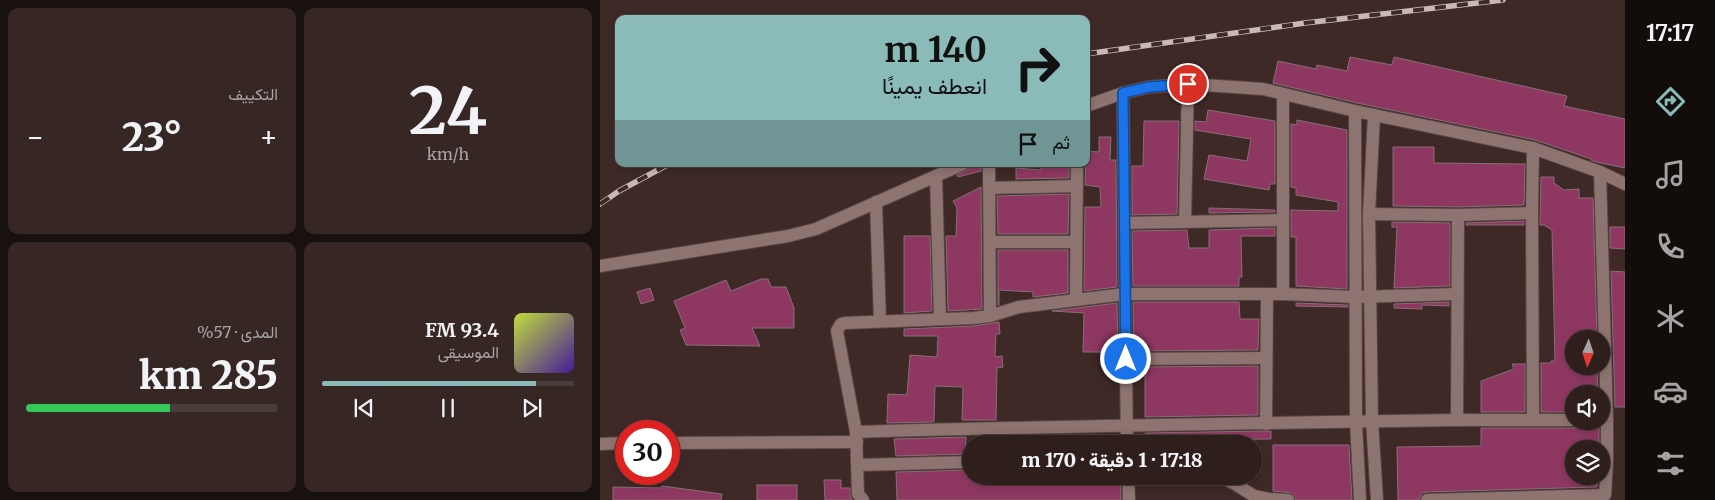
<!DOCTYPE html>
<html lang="ar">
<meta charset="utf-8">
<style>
body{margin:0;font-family:Merriweather,Vazirmatn,serif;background:#362725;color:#f1f3f6;direction:rtl;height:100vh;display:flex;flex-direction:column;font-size:19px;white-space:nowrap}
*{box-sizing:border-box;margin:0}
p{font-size:16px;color:#a7a2a3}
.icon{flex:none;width:28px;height:28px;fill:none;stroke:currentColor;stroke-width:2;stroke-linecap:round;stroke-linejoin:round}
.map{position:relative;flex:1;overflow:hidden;direction:ltr}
.side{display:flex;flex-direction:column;gap:8px;padding:8px;background:#19110f;width:600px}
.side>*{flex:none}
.guide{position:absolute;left:15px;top:15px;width:475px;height:152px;border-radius:10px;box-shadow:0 2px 8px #0003,0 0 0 1px #493d3b;direction:rtl;background:#8bbbb9;color:#111;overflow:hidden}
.needle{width:32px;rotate:183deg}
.buttons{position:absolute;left:965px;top:330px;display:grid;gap:10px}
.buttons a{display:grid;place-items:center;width:45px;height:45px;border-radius:50%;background:#2e1f1c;box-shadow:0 2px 8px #0003,0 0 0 1px #493d3b;font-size:25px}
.speed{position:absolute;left:15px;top:420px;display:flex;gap:10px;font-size:25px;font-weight:700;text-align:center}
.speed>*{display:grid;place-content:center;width:65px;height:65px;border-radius:50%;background:#2e1f1c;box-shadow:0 2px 8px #0003,0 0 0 1px #493d3b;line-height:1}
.speed .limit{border:8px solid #d22;background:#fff;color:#111}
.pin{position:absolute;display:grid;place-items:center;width:42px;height:42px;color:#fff;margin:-21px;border:2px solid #fff;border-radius:50%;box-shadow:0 1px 5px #0007}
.me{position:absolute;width:55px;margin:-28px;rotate:0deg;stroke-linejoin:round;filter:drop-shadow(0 0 4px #0008)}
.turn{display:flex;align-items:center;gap:18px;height:105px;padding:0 20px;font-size:22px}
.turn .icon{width:65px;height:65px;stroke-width:2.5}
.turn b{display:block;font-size:35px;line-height:42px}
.then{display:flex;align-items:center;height:48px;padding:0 20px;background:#0003;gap:10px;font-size:19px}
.big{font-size:38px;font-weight:800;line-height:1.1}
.side .card{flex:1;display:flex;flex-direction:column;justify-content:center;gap:8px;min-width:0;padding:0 18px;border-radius:10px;background:#362725}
.side .dial{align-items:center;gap:0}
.dial b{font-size:65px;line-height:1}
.song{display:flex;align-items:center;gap:15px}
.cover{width:60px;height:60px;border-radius:8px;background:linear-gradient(135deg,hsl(70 70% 55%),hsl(260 70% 35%))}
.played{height:5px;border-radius:2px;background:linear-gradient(90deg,#8bbbb9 85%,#493d3b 85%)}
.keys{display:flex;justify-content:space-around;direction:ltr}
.heat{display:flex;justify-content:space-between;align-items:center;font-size:28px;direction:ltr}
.charge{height:8px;border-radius:4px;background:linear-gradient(90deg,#34c759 57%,#493d3b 0)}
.side .tiles{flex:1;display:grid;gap:8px;grid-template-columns:repeat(2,1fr)}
.trip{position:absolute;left:362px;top:435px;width:300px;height:50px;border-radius:25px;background:#2e1f1c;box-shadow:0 2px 8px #0003,0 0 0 1px #493d3b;font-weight:800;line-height:50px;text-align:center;direction:rtl}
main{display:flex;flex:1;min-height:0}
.tabs{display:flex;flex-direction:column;width:90px;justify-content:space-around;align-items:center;background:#120c0b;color:#a7a2a3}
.tabs .icon{width:35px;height:35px}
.tabs .on{color:#8bbbb9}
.tabs b{font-size:22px;color:#f1f3f6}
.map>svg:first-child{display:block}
.building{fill:#8e3861;stroke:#876f78}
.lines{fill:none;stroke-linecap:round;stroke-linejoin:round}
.minor-casing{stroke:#584644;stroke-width:14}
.minor{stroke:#8e7471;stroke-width:12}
.rail-casing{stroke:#c9b9b6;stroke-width:5.5}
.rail{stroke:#3e2926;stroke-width:4;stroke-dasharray:11;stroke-linecap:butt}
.route-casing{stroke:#114b97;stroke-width:12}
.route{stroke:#1a73e8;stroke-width:9}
</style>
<main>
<nav class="tabs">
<b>17:17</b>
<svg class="icon on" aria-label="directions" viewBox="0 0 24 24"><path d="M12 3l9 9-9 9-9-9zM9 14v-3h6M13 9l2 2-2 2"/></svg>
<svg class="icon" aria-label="music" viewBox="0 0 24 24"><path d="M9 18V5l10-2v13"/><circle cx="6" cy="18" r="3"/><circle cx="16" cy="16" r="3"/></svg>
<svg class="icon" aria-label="phone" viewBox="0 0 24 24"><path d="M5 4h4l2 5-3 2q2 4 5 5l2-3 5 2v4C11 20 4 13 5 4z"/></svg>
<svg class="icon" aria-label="climate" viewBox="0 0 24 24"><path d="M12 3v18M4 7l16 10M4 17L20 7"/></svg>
<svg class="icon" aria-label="car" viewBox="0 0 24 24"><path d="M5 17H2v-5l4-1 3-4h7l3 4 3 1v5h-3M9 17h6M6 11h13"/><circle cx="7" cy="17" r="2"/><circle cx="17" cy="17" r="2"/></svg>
<svg class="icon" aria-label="filters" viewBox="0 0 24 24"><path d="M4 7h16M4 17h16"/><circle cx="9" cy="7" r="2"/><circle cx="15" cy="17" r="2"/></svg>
</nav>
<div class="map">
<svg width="1025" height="500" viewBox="0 0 1025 500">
<rect width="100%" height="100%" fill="#3e2926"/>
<g class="building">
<path d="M750 57 792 65 794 57 967 96 964 106 1025 119V168L996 162 991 160V159L935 140 757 103 673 83 678 61 716 69 717 65 747 71Z"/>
<path d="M608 110 675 121V184H670L669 190 604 179 609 155 647 161 651 139 595 130V121L606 122Z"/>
<path d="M697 120 747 130V289L696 286V237H691V210L738 211V202L696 195V188L691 187V124L697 125Z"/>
<path d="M544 121H579L577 214 532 215V166H543Z"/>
<path d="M499 137H511L510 160H516L517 287 484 291 485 207H501L500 187 485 185 486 151 499 152Z"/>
<path d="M793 147H834V163L925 164 924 205 858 207 793 206Z"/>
<path d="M371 164H381V171L358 177 357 175 369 169Z"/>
<path d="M441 164H469V178L416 179V168L441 170Z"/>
<path d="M941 177H954V183L964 190 979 189V198H993L997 339H974V366H997L998 394H974V412H941V363H951V361H955L952 230 944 225H940Z"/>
<path d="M381 187 382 309 348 311 346 236H356L357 208 353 201Z"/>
<path d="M469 194 468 234H398L397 196Z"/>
<path d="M609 208 675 210V212L609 213Z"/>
<path d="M924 221V225H866V223Z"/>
<path d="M792 222 850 223V286L794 288 797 227H792Z"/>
<path d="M1010 227H1025V249L1010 248Z"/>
<path d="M675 228V236H641L642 277H639V286H533L532 231 587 230 589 248H609V230Z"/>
<path d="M304 236H330L332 311 304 313Z"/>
<path d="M398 250H468V293L433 297V292L399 290V305H398Z"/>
<path d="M1011 271 1025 272V407H1015Z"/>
<path d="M161 279H168L171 287H186L194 308V328H152L160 346 86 345 80 330 85 328 74 301 126 280 131 291Z"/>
<path d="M50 288 54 300 41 304 37 292Z"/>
<path d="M533 302H639L640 319H659L658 350 534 351Z"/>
<path d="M849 302V306L822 305V309L794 308V304Z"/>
<path d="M517 303 518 352H483L484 313 452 311Z"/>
<path d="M696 303 748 305V307L696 306Z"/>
<path d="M399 322 400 334H396L395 357 402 356 403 367 397 368 396 420H362L363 387 335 386 334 422 287 423 288 394 307 395 310 355 337 357 338 336H304V329L373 326Z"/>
<path d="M912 364H925V412H881V381L914 369Z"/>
<path d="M658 366V415L545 417V373H541V367Z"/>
<path d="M982 421H993L994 424 999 428V449H974V476H998L997 487 827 492 822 493 819 500H798L797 447 881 446V428H974L978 427Z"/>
<path d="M662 431H671V439L545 440V433Z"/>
<path d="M366 437 365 452H371V454L296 456 294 439Z"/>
<path d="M673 445H749L752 500H696L692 493 673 491Z"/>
<path d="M371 470V476H520L521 500H297L296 472Z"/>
<path d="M224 480H241V488H250V495L252 500H225Z"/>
<rect x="157" y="485" width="40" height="15"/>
<path d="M62 486 122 494 121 500H13V487L61 488Z"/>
</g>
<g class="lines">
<defs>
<g id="minor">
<path d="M523 93 525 294H683L756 297 857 294"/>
<path d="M683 94V294"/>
<path d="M486 106 523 93 549 87 588 84 663 89 755 111 933 148 1000 172 1025 184"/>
<path d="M755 111 756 422 760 500"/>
<path d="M774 115 769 214 772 421 777 500"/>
<path d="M389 164 390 316"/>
<path d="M1000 172 1007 420H1001"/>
<path d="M336 176 340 319"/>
<path d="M389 188 477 186"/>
<path d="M276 202 280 321"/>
<path d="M932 213 933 148"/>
<path d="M769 214 858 215"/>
<path d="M585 221 588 84"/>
<path d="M525 223 683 220"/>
<path d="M390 242H476"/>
<path d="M0 266 188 236 216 229 363 164"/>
<path d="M476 300 477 164"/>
<path d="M526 359 666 358"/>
<path d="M933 420 932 213 858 215 857 420H974"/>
<path d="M666 424 667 294"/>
<path d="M256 432C456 426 656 423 857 420"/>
<path d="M69 443 257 442"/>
<path d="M0 444 26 443"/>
<path d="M258 465 371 462"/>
<path d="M528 476 529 500"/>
<path d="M619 476 635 484 654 496 669 499 688 500"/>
<path d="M263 500 258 494 256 432 237 331 241 324 245 323 373 318 390 316 419 307 525 294 527 444"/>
<path d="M827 500 1005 495 1007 462V420"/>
</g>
</defs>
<use href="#minor" class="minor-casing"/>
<use href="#minor" class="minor"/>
<defs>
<g id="rail">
<path d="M486 54 705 23 903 0"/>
<path d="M0 204 19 191 69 164"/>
</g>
</defs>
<use href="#rail" class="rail-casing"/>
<use href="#rail" class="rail"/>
</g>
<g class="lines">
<defs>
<path id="route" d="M526 359 523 93 549 87 588 84"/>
</defs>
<use href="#route" class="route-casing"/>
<use href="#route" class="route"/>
</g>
</svg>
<div class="buttons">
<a><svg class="needle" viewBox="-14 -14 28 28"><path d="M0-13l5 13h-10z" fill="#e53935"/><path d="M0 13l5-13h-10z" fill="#a7a2a3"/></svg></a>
<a><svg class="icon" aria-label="sound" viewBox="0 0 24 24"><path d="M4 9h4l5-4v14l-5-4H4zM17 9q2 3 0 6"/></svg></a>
<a><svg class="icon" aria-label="layers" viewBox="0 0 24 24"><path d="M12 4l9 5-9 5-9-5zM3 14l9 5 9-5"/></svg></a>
</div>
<div class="speed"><div class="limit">30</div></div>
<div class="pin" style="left:588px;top:84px;background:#d93025"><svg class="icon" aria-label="arrive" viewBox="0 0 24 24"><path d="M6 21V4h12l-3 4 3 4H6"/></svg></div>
<svg class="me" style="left:526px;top:359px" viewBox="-20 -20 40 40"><circle r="17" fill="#1a73e8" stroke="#fff" stroke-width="3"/><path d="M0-11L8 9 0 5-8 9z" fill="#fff"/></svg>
<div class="trip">17:18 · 1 دقيقة · 170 m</div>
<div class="guide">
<div class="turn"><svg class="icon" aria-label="right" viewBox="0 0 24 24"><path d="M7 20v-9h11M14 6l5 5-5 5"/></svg><div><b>140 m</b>انعطف يمينًا</div></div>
<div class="then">ثم<svg class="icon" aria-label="arrive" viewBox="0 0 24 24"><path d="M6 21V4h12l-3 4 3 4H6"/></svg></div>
</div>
</div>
<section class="side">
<div class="tiles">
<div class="card dial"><b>24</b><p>km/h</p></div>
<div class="card"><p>التكييف</p>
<div class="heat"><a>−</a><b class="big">23°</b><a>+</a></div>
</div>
<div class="card">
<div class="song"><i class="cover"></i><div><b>93.4 FM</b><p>الموسيقى</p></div></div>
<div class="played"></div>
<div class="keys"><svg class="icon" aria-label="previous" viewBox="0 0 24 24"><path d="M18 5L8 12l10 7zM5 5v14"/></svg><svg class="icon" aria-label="pause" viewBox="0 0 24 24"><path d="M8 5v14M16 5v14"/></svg><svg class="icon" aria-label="next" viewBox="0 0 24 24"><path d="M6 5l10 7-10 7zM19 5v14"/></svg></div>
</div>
<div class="card"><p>المدى · 57%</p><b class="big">285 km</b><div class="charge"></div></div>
</div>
</section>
</main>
